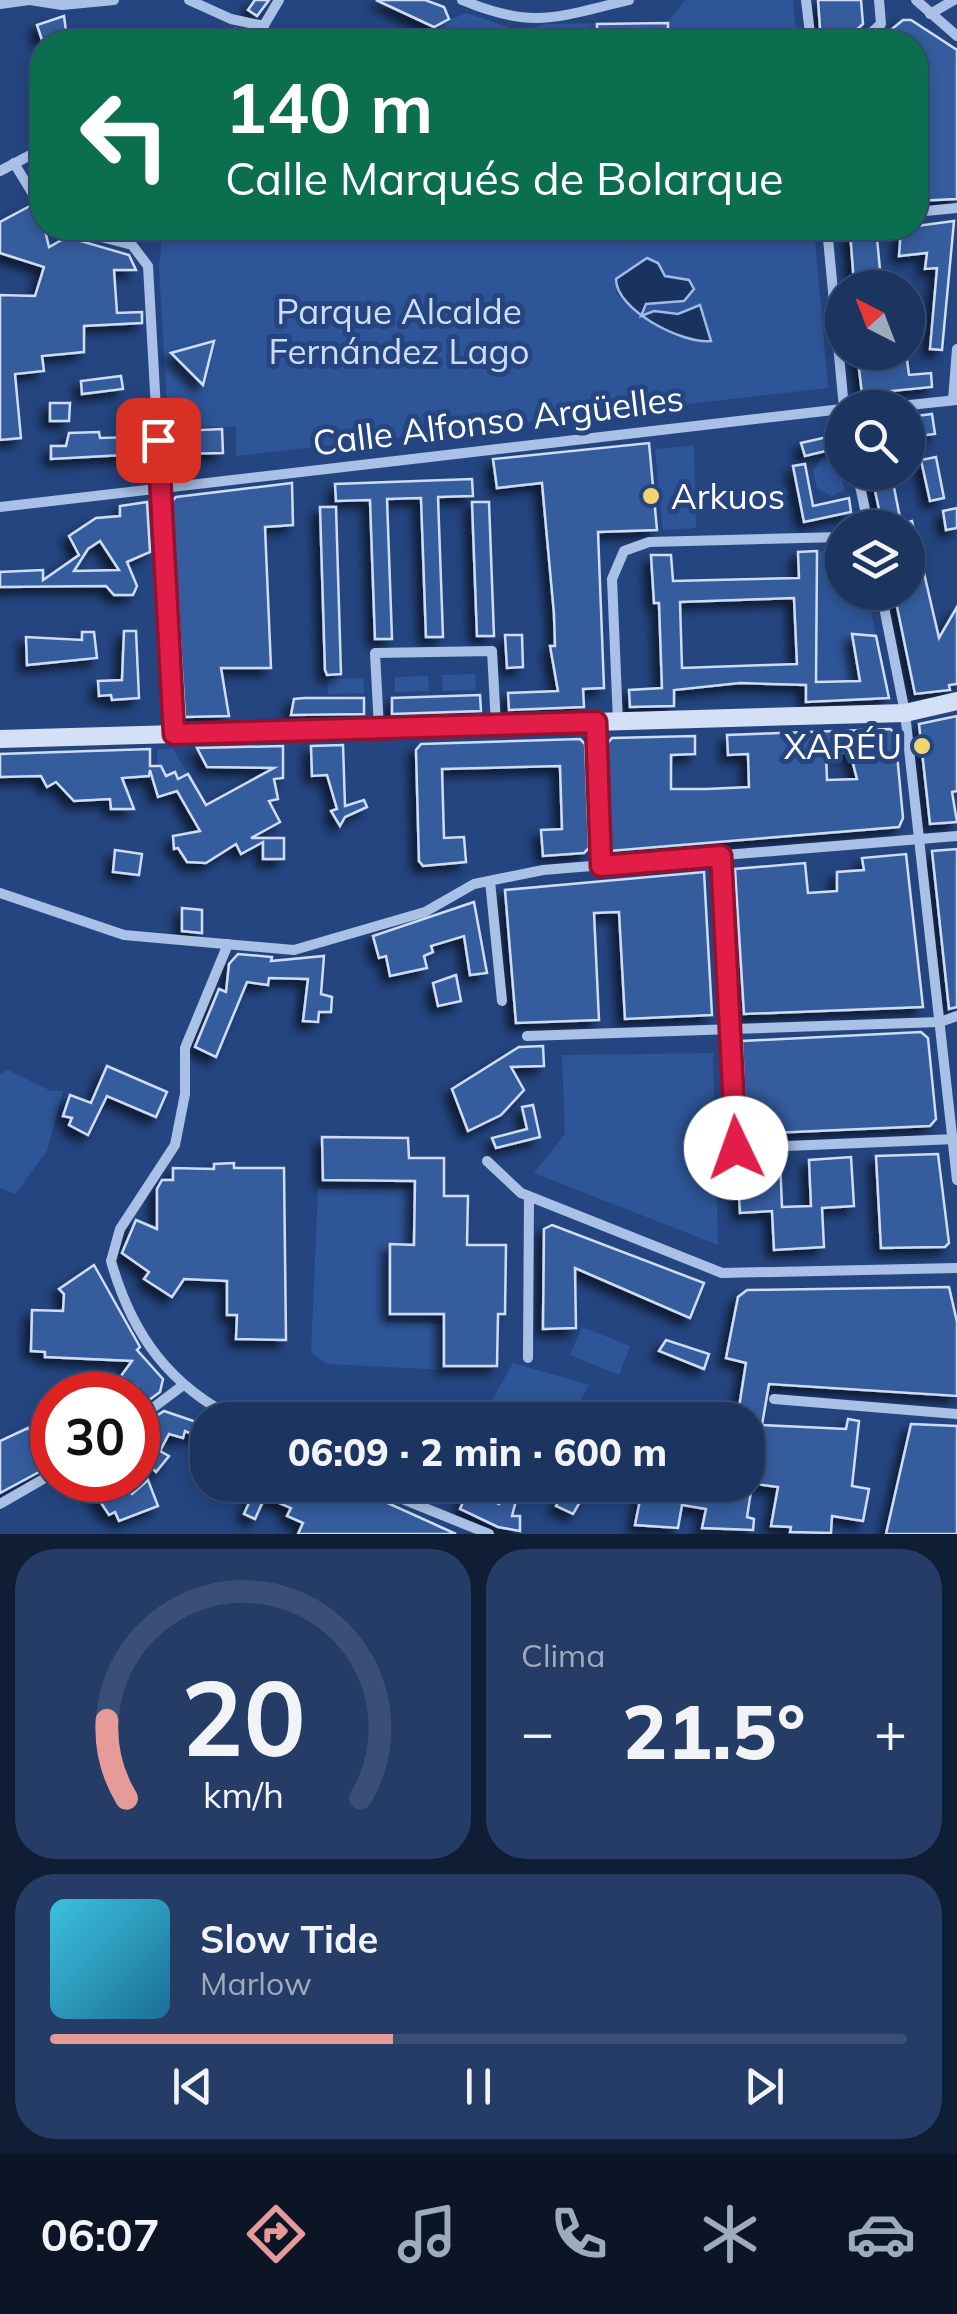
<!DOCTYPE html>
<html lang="es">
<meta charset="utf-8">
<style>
body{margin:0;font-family:Mulish,sans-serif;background:#243c66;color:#f1f3f6;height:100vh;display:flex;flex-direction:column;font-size:38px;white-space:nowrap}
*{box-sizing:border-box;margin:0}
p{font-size:32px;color:#a0aabd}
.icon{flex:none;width:55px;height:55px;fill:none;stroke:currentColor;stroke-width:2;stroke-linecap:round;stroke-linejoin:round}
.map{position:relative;height:1534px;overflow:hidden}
.details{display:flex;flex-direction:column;gap:15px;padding:15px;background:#0f1d35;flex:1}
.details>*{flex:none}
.guide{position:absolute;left:30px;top:30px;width:898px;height:210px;border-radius:40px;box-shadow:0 5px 15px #0003,0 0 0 2px #394f75;background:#0b6e4f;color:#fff;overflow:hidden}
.needle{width:65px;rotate:318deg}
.controls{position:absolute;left:825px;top:270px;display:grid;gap:20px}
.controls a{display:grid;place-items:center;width:100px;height:100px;border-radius:50%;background:#1b3460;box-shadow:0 5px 15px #0003,0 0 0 2px #394f75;font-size:50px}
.speed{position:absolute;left:30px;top:1372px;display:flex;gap:20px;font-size:50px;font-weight:700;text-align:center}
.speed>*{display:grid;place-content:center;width:130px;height:130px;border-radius:50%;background:#1b3460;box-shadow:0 5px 15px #0003,0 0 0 2px #394f75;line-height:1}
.speed .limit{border:15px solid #d22;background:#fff;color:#111}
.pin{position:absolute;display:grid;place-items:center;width:85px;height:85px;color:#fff;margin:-42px;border-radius:20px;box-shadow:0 5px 15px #0006}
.me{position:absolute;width:110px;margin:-55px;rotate:357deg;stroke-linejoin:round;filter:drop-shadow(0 0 8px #0008)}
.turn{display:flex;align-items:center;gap:35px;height:210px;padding:0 30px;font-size:45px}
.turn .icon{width:130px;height:130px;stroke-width:2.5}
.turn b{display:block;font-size:70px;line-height:85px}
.big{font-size:75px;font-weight:800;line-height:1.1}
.details .tile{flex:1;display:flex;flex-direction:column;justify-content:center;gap:15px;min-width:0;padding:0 35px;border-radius:40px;background:#243c66}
.details .dial{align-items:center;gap:0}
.dial svg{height:260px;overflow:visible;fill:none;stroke:#394f75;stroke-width:7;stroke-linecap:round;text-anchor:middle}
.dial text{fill:#f1f3f6;stroke:none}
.song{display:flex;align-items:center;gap:30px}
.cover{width:120px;height:120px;border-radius:15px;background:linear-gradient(135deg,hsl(190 70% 55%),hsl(200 70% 35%))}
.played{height:10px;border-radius:5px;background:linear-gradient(90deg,#e69b98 40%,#394f75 40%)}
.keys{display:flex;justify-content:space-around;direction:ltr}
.heat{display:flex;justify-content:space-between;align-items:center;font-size:55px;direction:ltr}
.details .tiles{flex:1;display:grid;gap:15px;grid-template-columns:1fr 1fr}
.tile:last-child{grid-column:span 2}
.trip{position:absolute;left:190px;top:1402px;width:575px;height:100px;border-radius:40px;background:#1b3460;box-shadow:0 5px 15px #0003,0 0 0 2px #394f75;font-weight:800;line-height:100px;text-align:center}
.dock{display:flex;height:160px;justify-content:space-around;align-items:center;background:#0b1526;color:#a0aabd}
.dock .icon{width:70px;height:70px}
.dock .current{color:#e69b98}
.dock b{font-size:45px;color:#f1f3f6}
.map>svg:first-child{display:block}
.green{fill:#2e5598;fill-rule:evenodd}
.water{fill:#193260;stroke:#9ebbe7;stroke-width:2.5}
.building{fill:#345b9d;stroke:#ceddf5;stroke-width:2.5;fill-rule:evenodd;filter:url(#shadow)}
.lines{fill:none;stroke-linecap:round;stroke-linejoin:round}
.street{stroke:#aac1e7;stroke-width:10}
.secondary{stroke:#d4e0f6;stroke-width:18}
.route-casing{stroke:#92132f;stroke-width:25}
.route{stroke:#e11d48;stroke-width:18}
.poi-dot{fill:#f1d56e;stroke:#244580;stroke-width:4}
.labels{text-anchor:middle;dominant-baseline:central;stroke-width:10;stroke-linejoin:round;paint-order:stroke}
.park-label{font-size:35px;fill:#ceddf5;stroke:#244580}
.street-label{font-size:35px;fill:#fff;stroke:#244580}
.poi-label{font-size:35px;fill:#fff;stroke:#244580;text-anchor:start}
</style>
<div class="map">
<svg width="957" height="1534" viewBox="0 0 957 1534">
<defs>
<filter id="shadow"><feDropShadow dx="-7" dy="7" stdDeviation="5" flood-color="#0009"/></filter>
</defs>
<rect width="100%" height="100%" fill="#244580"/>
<g class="green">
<path d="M685 0H793L797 42H668V23L597 25V42H392L467 13 522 32 545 24 668 22Z"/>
<path d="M163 228H814L828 388 236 456V427L168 426 159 267ZM647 258 668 278 689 280 694 287 673 304 649 303 640 316 616 293 620 276ZM689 308 703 310 710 341 695 339 640 317 652 311 678 314Z"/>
<path d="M694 445 696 528 663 530 655 449Z"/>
<path d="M836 456 845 490 831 496 817 488 813 471 822 458Z"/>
<path d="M817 551 842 553V592L867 593 876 636 852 635 860 681 816 682Z"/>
<path d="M475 674 476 690 443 691 442 675Z"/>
<path d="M428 676 429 691 395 692V677Z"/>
<path d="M363 678 364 693 328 694 327 679Z"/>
<path d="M157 749H173L188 774 178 779 174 773 166 776 157 766Z"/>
<path d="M713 1053 718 1245 534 1173 565 1134 562 1055Z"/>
<path d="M8 1070 51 1091H63L47 1151 15 1194 0 1188V1074Z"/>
<path d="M318 1189H415L423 1245H390V1314L385 1322 444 1324 446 1370 328 1364 311 1352Z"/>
<path d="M582 1327 630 1346 619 1375 570 1355Z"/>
<path d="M513 1363 589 1385 570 1420H481Z"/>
</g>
<path class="water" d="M647 258 658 263 665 276 689 280 694 289 684 301 646 304 641 316 654 311 678 314 700 305 711 341C682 344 616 310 616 279Z"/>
<g class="building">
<path d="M255 0H269L257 16 248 10Z"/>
<path d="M376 0H425L444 7 449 19 434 27Z"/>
<path d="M818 0H861L863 24 843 42H821Z"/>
<path d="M64 16 66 31 42 40 37 25Z"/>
<path d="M903 20H911L957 50V199L915 201V42H876Z"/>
<path d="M668 23V42H597V24Z"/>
<path d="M235 29 246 31V40L216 42Z"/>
<path d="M30 206 42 218 49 247 67 237 129 255 136 270H114L117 313 142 312V323L84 326V352L42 356 44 371 15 374 21 438 0 440V295L35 296 44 267 0 253V222Z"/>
<path d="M954 221 942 350 930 349 937 268 925 269 927 253 899 256 901 228Z"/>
<path d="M876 228 881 280 854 283 850 231Z"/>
<path d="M214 341 203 385 171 353Z"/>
<path d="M857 352H906L909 375 931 373 932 387 862 394Z"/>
<path d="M121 376 123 389 82 394 81 381Z"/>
<path d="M50 403H70L69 421H50Z"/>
<path d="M932 414 935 434 908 437V417Z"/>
<path d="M222 429 223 453 180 454V431Z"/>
<path d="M99 432 100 438 138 437 142 454 51 459V446H66L69 433Z"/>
<path d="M836 435 838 448 805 456 801 443Z"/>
<path d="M649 443 657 530 598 532 604 688 583 689 584 707 509 710 508 693 558 691 550 646H555L554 614 542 483 497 488 493 459Z"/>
<path d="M936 457 944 498 930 501 921 460Z"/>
<path d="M805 464 813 506 849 498 851 512 804 522 793 466Z"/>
<path d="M871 472H891L902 528H883Z"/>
<path d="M472 479 473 496 438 497 443 637H426L421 498 387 499 392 639H375L370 500 336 501 335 484Z"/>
<path d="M292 483 293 525 265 527 271 668H221L229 716 185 717 171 502 176 497Z"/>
<path d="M147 502 150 552 127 562 137 586 133 595H114L106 586 0 587V572L43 570V580L79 555 69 536 96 518 120 516V506ZM100 541 119 570 74 571 88 549Z"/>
<path d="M472 502H489L494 636H477Z"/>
<path d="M320 507H336L341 674 327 675 325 670Z"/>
<path d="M957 508V528L946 530 943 511Z"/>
<path d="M912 521 939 638 957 607V684L949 685 950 690 915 694 894 592H908V522Z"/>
<path d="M817 551 816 682 860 681 852 634 876 636 889 698 806 702V685L740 683 674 690V706L630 707 629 690 662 688 659 603H654L651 555H671L673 581 714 580 799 578 798 552ZM794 598 797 664 682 668 680 602Z"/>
<path d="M124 631H136L139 698 112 700 111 695 99 696 98 681 122 680Z"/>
<path d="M82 632H94L97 658 27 665 26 637 82 640Z"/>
<path d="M505 635H522L523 667 507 668Z"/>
<path d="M480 695 481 711 392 714V698Z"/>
<path d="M304 698H364V714L291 715 294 699Z"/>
<path d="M957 716V791L952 792 957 822 930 824 919 724Z"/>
<path d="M890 729 895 733 903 818 899 827 609 851 607 744 612 738 695 736V754L671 755V789H707L749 787 748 754 728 755 727 735ZM850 752 857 779 827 780 826 753Z"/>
<path d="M580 739 585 744 586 765 589 848 584 853 543 856 541 830 562 829 560 766 442 769 444 838 464 837 466 862 423 866 419 861 416 750 421 744Z"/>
<path d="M343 745 345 806 364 800 367 807 345 817 340 826 331 811 337 809 327 775 312 776 311 746Z"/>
<path d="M283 746V778L274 779 278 799 269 801 280 822 251 838H284V859H263V842L241 854 236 844 206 863 187 862 178 848 174 849 173 836 200 831 177 791 158 797 150 770 149 776 122 778 134 809H111L110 799 74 801 56 782 47 787 41 776 0 777V754L150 749V766H161L166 776 175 772 178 779 188 774 206 805 274 768 207 767 197 748Z"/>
<path d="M957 849V1007L949 1009 932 851Z"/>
<path d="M115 850 142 854 139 875 113 872Z"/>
<path d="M906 854 923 1007 744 1014 735 869 805 863 808 893 837 891V872L864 870 862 858Z"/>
<path d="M704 872 712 1015 625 1019 619 912 594 913 599 1020 516 1023 505 890Z"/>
<path d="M474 902 487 973 470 975 464 936 431 946 433 952 424 956 427 968 390 976 386 956 379 958 373 936Z"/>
<path d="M182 908 202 910V933L182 931Z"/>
<path d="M238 954 272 957 271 961 324 956 321 994 332 997 331 1012H319L318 1022 303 1021 308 979 269 978 268 985 247 982 216 1057 195 1047 219 989 226 992 229 964Z"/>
<path d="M456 975 461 1001 438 1006 433 983Z"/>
<path d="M921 1032 928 1038 936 1119 930 1126 746 1134 742 1041Z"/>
<path d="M543 1046 544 1066 511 1067 524 1090 501 1115 468 1131 452 1089 519 1047Z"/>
<path d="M107 1066 167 1092 156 1117 107 1096 88 1135 69 1125 72 1118 63 1116 70 1095 91 1103Z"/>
<path d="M533 1105 540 1137 496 1148 492 1138 527 1129 522 1107Z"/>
<path d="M322 1137 408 1138 409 1158H444V1196H468L467 1245H506L505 1314H498L497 1366H444V1314H390V1244L414 1245 415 1181 323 1180Z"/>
<path d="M938 1154 949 1243 945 1247 881 1248 876 1156Z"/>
<path d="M851 1157 854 1206 822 1208 824 1247 774 1250 772 1211 740 1213 737 1163 780 1160 782 1207 811 1206 809 1160Z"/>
<path d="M234 1163V1168H284L286 1340 236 1339 237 1315H227V1281L184 1279 172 1297 144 1279 149 1272 122 1253 136 1220 157 1229V1189L162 1180H173V1168L214 1169V1164Z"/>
<path d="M552 1225 704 1283 690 1318 575 1268 576 1328 543 1329 544 1229Z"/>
<path d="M94 1265 140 1347 137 1350 163 1379 160 1392 138 1408V1387L121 1376 132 1361 45 1357V1352L31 1351 32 1310 63 1311 64 1294 59 1289Z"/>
<path d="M949 1287 957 1322V1396L769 1384 762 1425 846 1429 848 1419 859 1421 852 1486 869 1489 863 1521 832 1516 831 1533 790 1532 791 1527 771 1526 778 1487 748 1483V1420H737L746 1363 726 1358 738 1297 747 1290Z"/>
<path d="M666 1340 709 1354 704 1369 659 1351Z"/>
<path d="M164 1411 208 1426V1441L185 1431 183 1438 169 1434 160 1451 169 1456 156 1472 138 1452V1428Z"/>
<path d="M911 1424 957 1426V1534H886Z"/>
<path d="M28 1428 39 1451 52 1443V1465L0 1493V1441Z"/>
<path d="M86 1480H120L132 1494 148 1480 158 1506 119 1521 115 1512 109 1515Z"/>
<path d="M238 1485H285L302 1494 307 1485H348L456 1534H298L303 1523 287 1516 291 1508Z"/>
<path d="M508 1485H520L512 1516H520V1531L498 1527 460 1509 469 1489 499 1504Z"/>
<path d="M568 1485H590L573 1514 556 1506Z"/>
<path d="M643 1485 710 1490 711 1485H752L747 1517 754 1519 753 1530 702 1528 706 1509 682 1505 678 1528 635 1525Z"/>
<path d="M253 1494 264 1499 255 1519 244 1514Z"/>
</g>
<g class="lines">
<g class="street">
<path d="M30 0 62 5 114 0"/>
<path d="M189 0 231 19 264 26"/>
<path d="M462 0C533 30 557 17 629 0"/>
<path d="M806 0 811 42"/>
<path d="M916 0 957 36"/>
<path d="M0 4 29 0"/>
<path d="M930 14 954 0"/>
<path d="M254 42 279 0"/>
<path d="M861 42 881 24 879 0"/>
<path d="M14 163 42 209"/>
<path d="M0 171 42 149"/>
<path d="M915 212 957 208"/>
<path d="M67 228 132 245 148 266 174 734"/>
<path d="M827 228 844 408"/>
<path d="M953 400 957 349"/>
<path d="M881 408 957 400"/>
<path d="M857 472 869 528"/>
<path d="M0 507 842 409"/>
<path d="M881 592 905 713 957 1180"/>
<path d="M596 722 601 866"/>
<path d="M618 722 612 579 624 551 649 542 842 537"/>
<path d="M379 728 375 653 492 651 496 725"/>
<path d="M721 856 736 1148 956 1139"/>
<path d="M490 881 502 1001"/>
<path d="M0 893 124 935 294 950 425 912 474 884 543 870 957 836"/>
<path d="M228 944 185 1048V1094L175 1145 120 1229 111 1261C132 1335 170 1387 239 1420"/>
<path d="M527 1036 940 1022 957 1016"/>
<path d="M487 1161 521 1193 722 1273 957 1268"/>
<path d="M528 1358 529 1197"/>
<path d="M774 1399 957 1414"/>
<path d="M138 1419 182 1386"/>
<path d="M368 1485 489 1534"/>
<path d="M0 1504 52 1474"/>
</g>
<path class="secondary" d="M0 739 905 713 957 701"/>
</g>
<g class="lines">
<defs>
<path id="route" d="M158 440 174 734 596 722 601 866 721 856 736 1148"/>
</defs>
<use href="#route" class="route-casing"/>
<use href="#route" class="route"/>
</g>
<g class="poi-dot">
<circle cx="651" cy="496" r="10"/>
<circle cx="922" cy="746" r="10"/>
</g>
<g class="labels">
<g class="park-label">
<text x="399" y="311">Parque Alcalde<tspan x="399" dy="40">Fernández Lago</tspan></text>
</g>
<g class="street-label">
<text transform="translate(498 420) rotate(-7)">Calle Alfonso Argüelles</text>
</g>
<g class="poi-label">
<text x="671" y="496">Arkuos</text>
<text x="902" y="746" text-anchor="end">XARÉU</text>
</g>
</g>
</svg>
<div class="controls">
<a><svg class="needle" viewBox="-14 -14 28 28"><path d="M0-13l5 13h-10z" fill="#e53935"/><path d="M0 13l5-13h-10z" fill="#a0aabd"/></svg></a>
<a><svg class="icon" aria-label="search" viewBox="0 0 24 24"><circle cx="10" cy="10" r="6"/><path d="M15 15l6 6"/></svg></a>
<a><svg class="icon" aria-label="layers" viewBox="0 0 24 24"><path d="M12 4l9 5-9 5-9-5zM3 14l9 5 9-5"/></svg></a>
</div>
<div class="speed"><div class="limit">30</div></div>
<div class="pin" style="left:158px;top:440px;background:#d93025"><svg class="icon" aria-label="arrive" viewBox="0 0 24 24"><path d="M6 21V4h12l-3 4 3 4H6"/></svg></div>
<svg class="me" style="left:736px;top:1148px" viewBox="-20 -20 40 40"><circle r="19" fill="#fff"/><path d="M0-13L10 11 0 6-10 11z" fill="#e11d48"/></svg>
<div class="trip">06:09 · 2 min · 600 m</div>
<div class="guide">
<div class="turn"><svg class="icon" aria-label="left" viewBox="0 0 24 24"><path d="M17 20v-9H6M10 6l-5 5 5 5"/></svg><div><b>140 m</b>Calle Marqués de Bolarque</div></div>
</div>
</div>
<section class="details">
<div class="tiles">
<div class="tile dial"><svg viewBox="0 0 100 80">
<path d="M14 69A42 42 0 1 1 86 69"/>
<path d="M14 69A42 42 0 0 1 8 45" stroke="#e69b98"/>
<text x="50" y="56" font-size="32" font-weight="700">20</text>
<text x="50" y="72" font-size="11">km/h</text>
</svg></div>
<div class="tile"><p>Clima</p>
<div class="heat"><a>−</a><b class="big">21.5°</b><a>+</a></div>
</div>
<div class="tile">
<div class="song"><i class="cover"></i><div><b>Slow Tide</b><p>Marlow</p></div></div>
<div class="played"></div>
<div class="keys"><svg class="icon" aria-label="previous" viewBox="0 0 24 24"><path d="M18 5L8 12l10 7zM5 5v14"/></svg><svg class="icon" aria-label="pause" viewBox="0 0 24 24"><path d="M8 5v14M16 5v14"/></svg><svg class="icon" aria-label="next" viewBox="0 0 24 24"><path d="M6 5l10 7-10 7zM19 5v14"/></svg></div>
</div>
</div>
</section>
<nav class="dock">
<b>06:07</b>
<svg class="icon current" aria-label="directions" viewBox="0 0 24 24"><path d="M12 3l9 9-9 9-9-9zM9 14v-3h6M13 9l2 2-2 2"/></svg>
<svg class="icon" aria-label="music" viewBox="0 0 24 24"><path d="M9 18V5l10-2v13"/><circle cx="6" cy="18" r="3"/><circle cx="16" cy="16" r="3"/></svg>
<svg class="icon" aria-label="phone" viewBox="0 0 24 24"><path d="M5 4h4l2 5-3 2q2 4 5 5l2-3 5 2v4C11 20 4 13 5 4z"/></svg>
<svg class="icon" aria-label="climate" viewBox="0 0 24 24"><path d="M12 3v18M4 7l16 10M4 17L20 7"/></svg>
<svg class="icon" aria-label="car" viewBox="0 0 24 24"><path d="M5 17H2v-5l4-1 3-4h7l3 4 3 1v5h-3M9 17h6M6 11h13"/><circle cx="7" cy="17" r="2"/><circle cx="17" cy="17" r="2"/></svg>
</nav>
